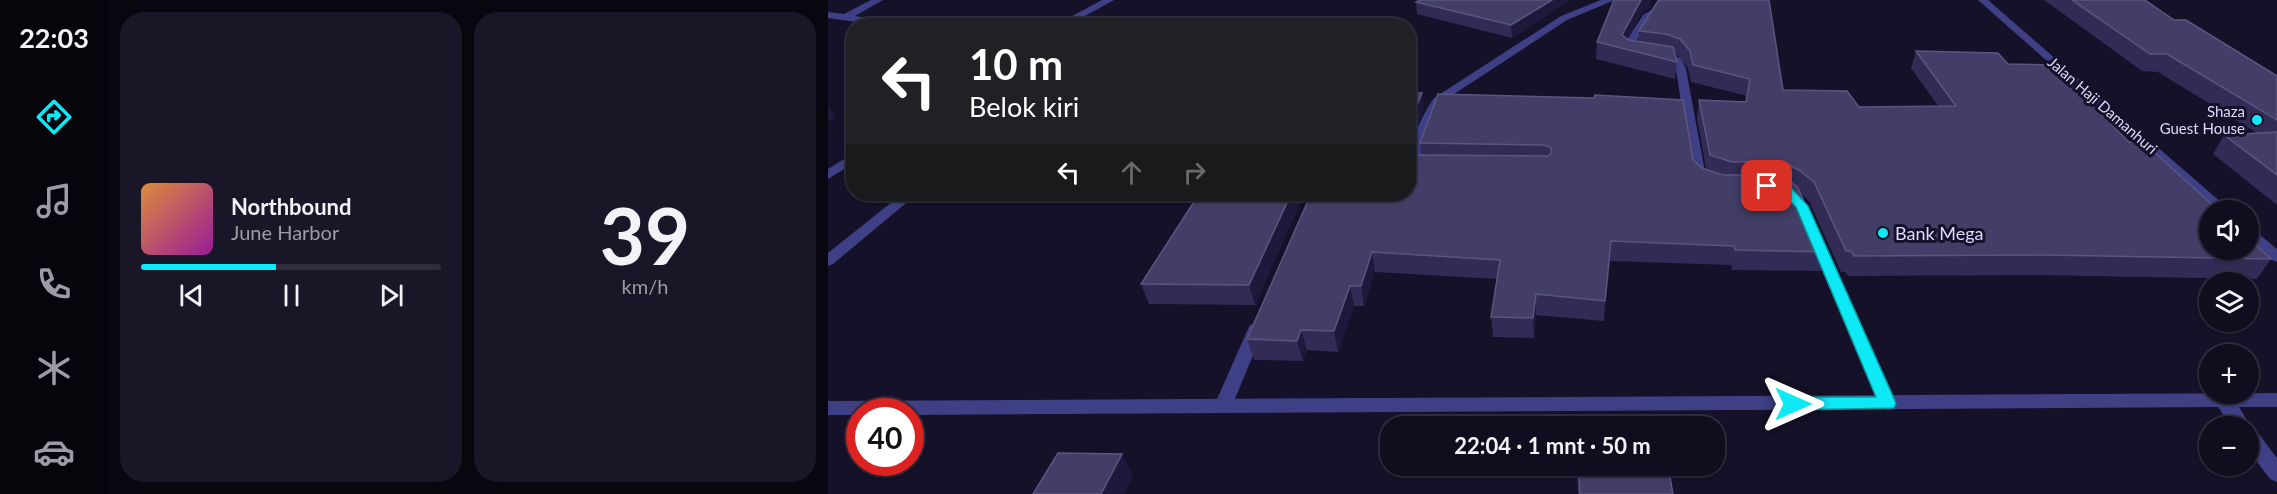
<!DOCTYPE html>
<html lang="id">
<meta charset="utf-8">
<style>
body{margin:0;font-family:Lato,sans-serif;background:#181627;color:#f1f3f6;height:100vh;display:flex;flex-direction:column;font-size:22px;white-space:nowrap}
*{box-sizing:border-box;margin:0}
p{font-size:20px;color:#9b9ca4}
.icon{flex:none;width:33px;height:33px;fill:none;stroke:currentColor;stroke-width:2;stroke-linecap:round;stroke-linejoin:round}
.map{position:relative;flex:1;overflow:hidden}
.drawer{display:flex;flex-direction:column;gap:12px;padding:12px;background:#080710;width:720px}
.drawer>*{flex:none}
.hud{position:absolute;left:18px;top:18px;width:570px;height:183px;border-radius:24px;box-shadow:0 2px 4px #0004,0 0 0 2px #2f2d3c;background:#202124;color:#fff;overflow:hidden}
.controls{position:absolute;left:1371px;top:200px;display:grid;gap:12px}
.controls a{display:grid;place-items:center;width:60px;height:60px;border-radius:50%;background:#0f0d1e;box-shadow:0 2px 4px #0004,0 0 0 2px #2f2d3c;font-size:30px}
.speed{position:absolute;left:18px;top:398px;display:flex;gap:12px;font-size:30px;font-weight:700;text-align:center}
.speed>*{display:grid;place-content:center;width:78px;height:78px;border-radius:50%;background:#0f0d1e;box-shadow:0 2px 4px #0004,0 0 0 2px #2f2d3c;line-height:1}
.speed .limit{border:9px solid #d22;background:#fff;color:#111}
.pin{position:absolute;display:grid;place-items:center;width:51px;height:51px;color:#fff;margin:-26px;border-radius:12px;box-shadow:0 3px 9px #0006}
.me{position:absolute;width:66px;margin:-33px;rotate:90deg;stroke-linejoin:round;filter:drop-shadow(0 0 4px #0008)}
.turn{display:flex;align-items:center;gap:21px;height:126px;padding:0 24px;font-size:27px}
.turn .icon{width:78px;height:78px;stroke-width:2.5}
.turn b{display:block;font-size:42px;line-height:51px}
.lanes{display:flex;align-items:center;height:57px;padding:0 24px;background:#0003;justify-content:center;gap:30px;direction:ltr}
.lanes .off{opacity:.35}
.drawer .widget{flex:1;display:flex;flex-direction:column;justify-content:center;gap:9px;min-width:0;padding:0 21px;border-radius:24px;background:#181627}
.drawer .dial{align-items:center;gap:0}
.dial b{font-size:78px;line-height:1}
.song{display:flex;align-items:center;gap:18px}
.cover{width:72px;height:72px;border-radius:9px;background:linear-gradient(135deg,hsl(30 70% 55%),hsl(300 70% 35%))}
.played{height:6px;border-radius:3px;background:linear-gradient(90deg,#0eeaf5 45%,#2f2d3c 45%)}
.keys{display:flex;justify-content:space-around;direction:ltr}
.drawer .tiles{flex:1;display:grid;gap:12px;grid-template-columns:repeat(2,1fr)}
.trip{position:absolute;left:552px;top:416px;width:345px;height:60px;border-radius:24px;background:#0f0d1e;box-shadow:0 2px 4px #0004,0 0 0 2px #2f2d3c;font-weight:700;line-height:60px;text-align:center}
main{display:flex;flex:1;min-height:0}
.menu{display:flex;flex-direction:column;width:108px;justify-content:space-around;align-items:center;background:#06050c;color:#9b9ca4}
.menu .icon{width:42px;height:42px}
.menu .on{color:#0eeaf5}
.menu b{font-size:27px;color:#f1f3f6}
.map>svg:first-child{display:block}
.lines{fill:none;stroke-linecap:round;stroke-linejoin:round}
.minor{fill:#3e3f85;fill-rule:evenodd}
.tertiary{fill:#3e3f85;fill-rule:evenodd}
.wall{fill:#312b55}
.shaded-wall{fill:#1e193b}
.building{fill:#433e67;stroke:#5b567f;stroke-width:1.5}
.route{fill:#0eeaf5;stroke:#09989f;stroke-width:1.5}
.poi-dot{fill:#0eeaf5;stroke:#141128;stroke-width:2}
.labels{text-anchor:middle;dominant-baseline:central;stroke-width:6;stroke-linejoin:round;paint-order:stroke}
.far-street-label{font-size:15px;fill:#dcdafe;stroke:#141128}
.far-poi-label{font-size:15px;fill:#dcdafe;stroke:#141128;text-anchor:end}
.poi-label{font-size:18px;fill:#dcdafe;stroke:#141128;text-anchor:start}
</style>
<main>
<nav class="menu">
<b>22:03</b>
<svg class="icon on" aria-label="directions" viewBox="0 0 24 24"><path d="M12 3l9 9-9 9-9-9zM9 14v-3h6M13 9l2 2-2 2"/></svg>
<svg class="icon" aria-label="music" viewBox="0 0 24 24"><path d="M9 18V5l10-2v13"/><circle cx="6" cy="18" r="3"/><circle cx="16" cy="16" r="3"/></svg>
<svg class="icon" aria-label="phone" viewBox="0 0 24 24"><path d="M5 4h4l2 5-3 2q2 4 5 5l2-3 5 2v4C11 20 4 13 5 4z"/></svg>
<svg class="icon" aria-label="climate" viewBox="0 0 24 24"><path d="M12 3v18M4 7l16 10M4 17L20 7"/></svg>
<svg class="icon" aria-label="car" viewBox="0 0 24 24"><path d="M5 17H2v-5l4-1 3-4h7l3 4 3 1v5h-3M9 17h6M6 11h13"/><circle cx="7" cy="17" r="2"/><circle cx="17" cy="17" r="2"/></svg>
</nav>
<section class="drawer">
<div class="tiles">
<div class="widget">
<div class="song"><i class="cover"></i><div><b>Northbound</b><p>June Harbor</p></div></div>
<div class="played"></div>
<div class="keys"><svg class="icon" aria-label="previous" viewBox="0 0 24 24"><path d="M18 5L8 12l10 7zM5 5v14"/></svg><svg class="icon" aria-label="pause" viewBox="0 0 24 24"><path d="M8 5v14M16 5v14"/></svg><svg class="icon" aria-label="next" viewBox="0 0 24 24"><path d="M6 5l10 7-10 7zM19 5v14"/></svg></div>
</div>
<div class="widget dial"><b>39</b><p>km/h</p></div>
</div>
</section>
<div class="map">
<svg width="1449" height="494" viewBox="0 0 1449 494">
<rect width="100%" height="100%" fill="#141128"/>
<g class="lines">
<g class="minor">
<path d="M43 0H55L27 16 87 26H57L0 18V12L16 14Z"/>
<path d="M274 0H286L239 26H226Z"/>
<path d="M773 0H787L739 20 614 102 609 111 590 167 588 170H580C580 146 592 118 606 98L733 16Z"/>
<path d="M835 3 843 5 822 19 805 46V49L811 53 810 55 796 53 795 46 815 15Z"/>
<path d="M830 52 853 58 858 69 878 177 881 181 879 184H869L864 177 848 69 845 62 826 57 825 55Z"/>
<path d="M26 153V163L0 179V169Z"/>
<path d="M74 194H89L5 264 0 266V253Z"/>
<path d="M989 236 996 241 1069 403 1067 408 1060 410 1053 408 1051 403 982 241Z"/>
<path d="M428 323 434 325 436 329 404 406 402 411 395 413 388 411 386 406 420 329 422 325Z"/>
</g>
<g class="tertiary">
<path d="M1150 0H1160L1402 210H1387Z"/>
<path d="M1420 228 1425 229 1449 249V262L1444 260 1420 240Z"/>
<path d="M1449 393V407H1411L1423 427 1427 429 1449 458V482L1442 479 1420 450V426H1403L1390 407 82 415V411H32V415H0V401Z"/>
</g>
</g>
<g class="wall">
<path d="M592 0H743L684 38 589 14 588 2Z"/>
<path d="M1216 0H1317L1346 20 1449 76V205L1385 154 1396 135 1429 133 1330 72 1314 71Z"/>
<path d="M830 1 955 90 1031 107 1110 106 1083 68 1088 51 1180 64 1301 142 1443 259 1429 279 1207 275 1020 276 1017 272H1013L981 201 973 194 998 252 993 271 904 270 903 265 782 261 776 321 708 315 706 338 665 337 663 317 669 279 547 272 536 306H526L510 352 479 350 475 361 426 360 419 339 593 155 592 143 610 94 865 160 874 168 878 169 869 118 871 100 918 102 919 96 863 82 860 68 850 56 847 55 849 62 847 79 768 59 769 42 822 8 813 14 800 39 810 41 811 31Z"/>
<path d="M475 196 427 305 321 304 313 284Z"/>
<path d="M749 465H840L845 494H750Z"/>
</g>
<g class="shaded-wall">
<path d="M724 0H743L684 38 683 25Z"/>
<path d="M813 0H823L822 8 813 14 794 49V35Z"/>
<path d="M594 93 596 110 580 150V126Z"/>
<path d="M0 105 8 118 0 122Z"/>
<path d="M463 194H474L475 196 427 305 421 285Z"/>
<path d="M783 241 782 261 776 321 777 301Z"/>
<path d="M544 252 547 272 536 306 533 286Z"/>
<path d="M522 286 526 306 510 352 506 331Z"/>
<path d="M708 294V315L706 338 705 318Z"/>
<path d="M473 330 479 350 475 361 469 341Z"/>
<path d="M294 454 305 475 296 494H273Z"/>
</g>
<g class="building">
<path d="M592 0H724L683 25 588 2Z"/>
<path d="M786 0H813L794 35 801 40 845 47 849 62 769 42Z"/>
<path d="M833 0H941L955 90 1019 91 1031 107 1128 106 1088 51 1170 53 1180 64 1225 65 1301 142 1314 141 1390 210H1382V249H1420V238L1443 259 1217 255 1026 256 1023 251H1018L986 182 971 170 956 163 942 161 904 162 882 155 871 100 918 102 922 79 865 65 862 51 852 39 838 34 811 31 830 1Z"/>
<path d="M1244 0H1317L1346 20H1358L1449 76V120L1339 54H1322Z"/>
<path d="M580 93H594L580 126Z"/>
<path d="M610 94 766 98 767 95 855 100 865 160 874 168 895 175H951L959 178 970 188 998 252 907 250 906 246 783 241 777 301 708 294 705 318 663 317 672 260 544 252 533 286H522L506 331 473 330 469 341 419 339 483 194H580V155L720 156 724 152 722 147 715 145 592 143Z"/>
<path d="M1449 132V175L1396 135Z"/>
<path d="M371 194H463L421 285 313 284Z"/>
<path d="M230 453 294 454 273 494H205Z"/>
<path d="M750 465H840L845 494H752Z"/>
</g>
<path class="route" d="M939 182 964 189 980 206 1068 403 1066 408 965 410 959 408 956 404 959 399 965 397H1048L968 207 955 194 935 188 933 186Z"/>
<g class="poi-dot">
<circle cx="1429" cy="120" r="6"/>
<circle cx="1055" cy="233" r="6"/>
</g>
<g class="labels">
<g class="far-street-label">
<text transform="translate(1275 105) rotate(41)">Jalan Haji Damanhuri</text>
</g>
<g class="far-poi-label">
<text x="1417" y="111">Shaza<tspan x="1417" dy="17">Guest House</tspan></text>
</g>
<g class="poi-label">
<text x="1067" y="233">Bank Mega</text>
</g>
</g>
</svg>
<div class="controls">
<a><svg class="icon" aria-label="sound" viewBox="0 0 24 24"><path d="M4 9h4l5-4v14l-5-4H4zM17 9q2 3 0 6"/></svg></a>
<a><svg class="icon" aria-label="layers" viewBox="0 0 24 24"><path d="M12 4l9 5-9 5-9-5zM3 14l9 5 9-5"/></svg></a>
<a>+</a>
<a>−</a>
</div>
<div class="speed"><div class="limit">40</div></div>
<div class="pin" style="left:939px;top:186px;background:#d93025"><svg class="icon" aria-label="arrive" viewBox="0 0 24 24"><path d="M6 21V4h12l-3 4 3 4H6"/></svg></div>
<svg class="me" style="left:965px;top:404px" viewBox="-20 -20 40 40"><path d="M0-17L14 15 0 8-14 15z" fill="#0eeaf5" stroke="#fff" stroke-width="4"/></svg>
<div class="trip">22:04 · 1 mnt · 50 m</div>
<div class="hud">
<div class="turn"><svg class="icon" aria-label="left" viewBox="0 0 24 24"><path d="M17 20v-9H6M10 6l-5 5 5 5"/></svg><div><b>10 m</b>Belok kiri</div></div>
<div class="lanes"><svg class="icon" aria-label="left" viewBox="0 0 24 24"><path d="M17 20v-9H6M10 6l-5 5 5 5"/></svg><svg class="icon off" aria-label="ahead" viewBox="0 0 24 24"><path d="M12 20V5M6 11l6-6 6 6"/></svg><svg class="icon off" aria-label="right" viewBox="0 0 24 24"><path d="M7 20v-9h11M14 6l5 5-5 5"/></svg></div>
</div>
</div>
</main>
